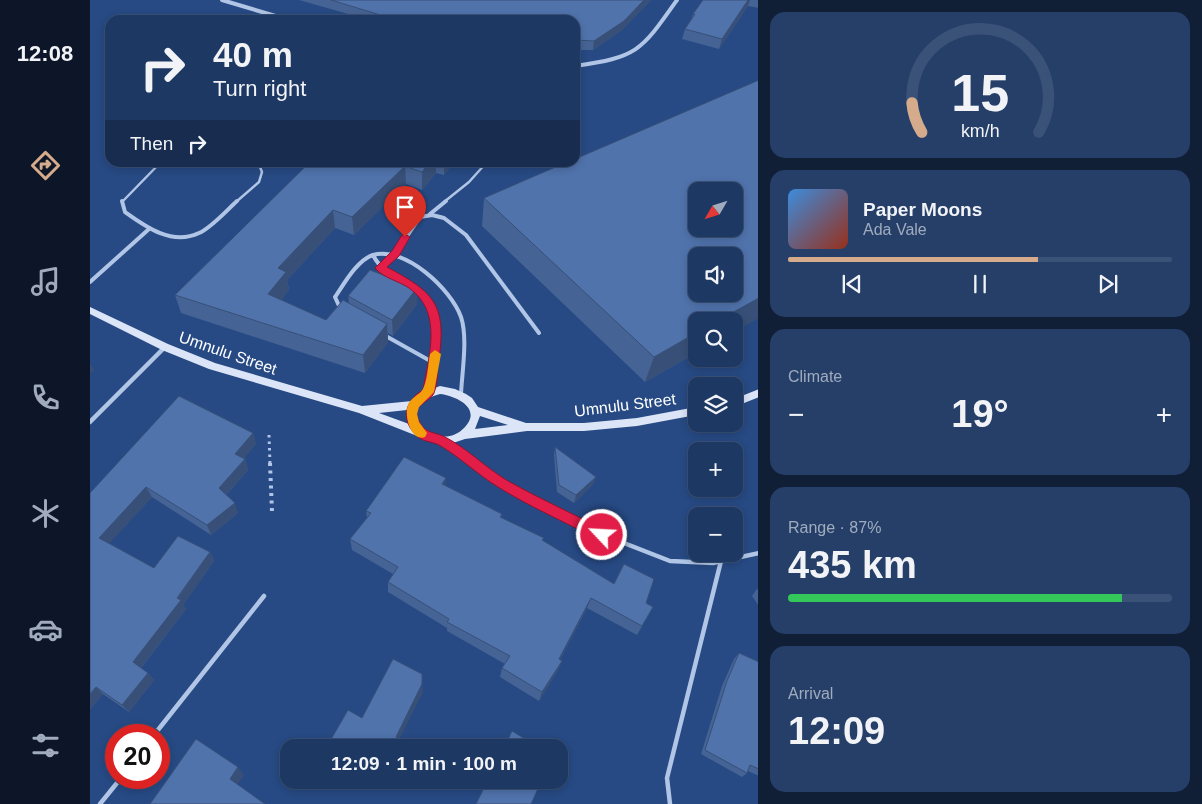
<!DOCTYPE html>
<meta charset="utf-8">
<style>
body{margin:0;font-family:Arial,sans-serif;background:#253f69;color:#f1f3f6;height:100vh;display:flex;flex-direction:column;font-size:19px;white-space:nowrap}
*{box-sizing:border-box;margin:0}
p{font-size:16px;color:#a0acbe}
.icon{flex:none;width:28px;height:28px;fill:none;stroke:currentColor;stroke-width:2;stroke-linecap:round;stroke-linejoin:round}
.map{position:relative;flex:1;overflow:hidden}
.details{display:flex;flex-direction:column;gap:12px;padding:12px;background:#101f36;width:444px}
.details>*{flex:none}
.top-card{position:absolute;left:15px;top:15px;width:475px;height:152px;border-radius:15px;box-shadow:0 2px 8px #0003,0 0 0 1px #3b5278;background:#1d3863;color:#f1f3f6;overflow:hidden}
.needle{width:32px;rotate:231deg}
.buttons{position:absolute;left:598px;top:182px;display:grid;gap:10px}
.buttons a{display:grid;place-items:center;width:55px;height:55px;border-radius:10px;background:#1d3863;box-shadow:0 2px 8px #0003,0 0 0 1px #3b5278;font-size:25px}
.speed{position:absolute;left:15px;top:724px;display:flex;gap:10px;font-size:25px;font-weight:700;text-align:center}
.speed>*{display:grid;place-content:center;width:65px;height:65px;border-radius:50%;background:#1d3863;box-shadow:0 2px 8px #0003,0 0 0 1px #3b5278;line-height:1}
.speed .limit{border:8px solid #d22;background:#fff;color:#111}
.pin{position:absolute;display:grid;place-items:center;width:42px;height:42px;color:#fff;margin:-51px -21px;border-radius:50% 50% 50% 0;rotate:-45deg;box-shadow:0 0 5px #0007}
.pin .icon{rotate:45deg}
.me{position:absolute;width:55px;margin:-28px;rotate:295deg;stroke-linejoin:round;filter:drop-shadow(0 0 4px #0008)}
.turn{display:flex;align-items:center;gap:18px;height:105px;padding:0 25px;font-size:22px}
.turn .icon{width:65px;height:65px;stroke-width:2.5}
.turn b{display:block;font-size:35px;line-height:42px}
.then{display:flex;align-items:center;height:48px;padding:0 25px;background:#0003;gap:10px;font-size:19px}
.big{font-size:38px;font-weight:700;line-height:1.1}
.details .card{flex:1;display:flex;flex-direction:column;justify-content:center;gap:8px;min-width:0;padding:0 18px;border-radius:15px;background:#253f69}
.details .dial{align-items:center;gap:0}
.dial svg{height:130px;overflow:visible;fill:none;stroke:#3b5278;stroke-width:7;stroke-linecap:round;text-anchor:middle}
.dial text{fill:#f1f3f6;stroke:none}
.song{display:flex;align-items:center;gap:15px}
.cover{width:60px;height:60px;border-radius:8px;background:linear-gradient(135deg,hsl(210 70% 55%),hsl(10 70% 35%))}
.played{height:5px;border-radius:2px;background:linear-gradient(90deg,#d6ab8b 65%,#3b5278 65%)}
.keys{display:flex;justify-content:space-around;direction:ltr}
.heat{display:flex;justify-content:space-between;align-items:center;font-size:28px;direction:ltr}
.charge{height:8px;border-radius:4px;background:linear-gradient(90deg,#34c759 87%,#3b5278 0)}
.trip{position:absolute;left:190px;top:739px;width:288px;height:50px;border-radius:15px;background:#1d3863;box-shadow:0 2px 8px #0003,0 0 0 1px #3b5278;font-weight:700;line-height:50px;text-align:center}
main{display:flex;flex:1;min-height:0}
.tab-bar{display:flex;flex-direction:column;width:90px;justify-content:space-around;align-items:center;background:#0c1628;color:#a0acbe}
.tab-bar .icon{width:35px;height:35px}
.tab-bar .selected{color:#d6ab8b}
.tab-bar b{font-size:22px;color:#f1f3f6}
.map>svg:first-child{display:block}
.lines{fill:none;stroke-linecap:round;stroke-linejoin:round}
.path-far1{stroke:#b1c6e7;stroke-width:3;stroke-dasharray:2.5 4;stroke-linecap:butt}
.path{stroke:#b1c6e7;stroke-width:4;stroke-dasharray:3 4.5;stroke-linecap:butt}
.lane-far2{stroke:#b1c6e7;stroke-width:2.5}
.lane-far1{stroke:#b1c6e7;stroke-width:4}
.lane{stroke:#b1c6e7;stroke-width:4.5}
.street-far1{stroke:#b1c6e7;stroke-width:4}
.street{stroke:#b1c6e7;stroke-width:4.5}
.secondary{fill:#dbe5f7;fill-rule:evenodd}
.wall{fill:#456394}
.shaded-wall{fill:#385078}
.building{fill:#5073ac;stroke:#385078;fill-rule:evenodd}
.route{fill:#e11d48;stroke:#92132f}
.slow{fill:#f59e0b}
.labels{text-anchor:middle;dominant-baseline:central;stroke-width:4.5;stroke-linejoin:round;paint-order:stroke}
.street-label{font-size:16px;fill:#fff;stroke:#274a84}
</style>
<main>
<nav class="tab-bar">
<b>12:08</b>
<svg class="icon selected" aria-label="directions" viewBox="0 0 24 24"><path d="M12 3l9 9-9 9-9-9zM9 14v-3h6M13 9l2 2-2 2"/></svg>
<svg class="icon" aria-label="music" viewBox="0 0 24 24"><path d="M9 18V5l10-2v13"/><circle cx="6" cy="18" r="3"/><circle cx="16" cy="16" r="3"/></svg>
<svg class="icon" aria-label="phone" viewBox="0 0 24 24"><path d="M5 4h4l2 5-3 2q2 4 5 5l2-3 5 2v4C11 20 4 13 5 4z"/></svg>
<svg class="icon" aria-label="climate" viewBox="0 0 24 24"><path d="M12 3v18M4 7l16 10M4 17L20 7"/></svg>
<svg class="icon" aria-label="car" viewBox="0 0 24 24"><path d="M5 17H2v-5l4-1 3-4h7l3 4 3 1v5h-3M9 17h6M6 11h13"/><circle cx="7" cy="17" r="2"/><circle cx="17" cy="17" r="2"/></svg>
<svg class="icon" aria-label="filters" viewBox="0 0 24 24"><path d="M4 7h16M4 17h16"/><circle cx="9" cy="7" r="2"/><circle cx="15" cy="17" r="2"/></svg>
</nav>
<div class="map">
<svg width="669" height="804" viewBox="0 0 669 804">
<rect width="100%" height="100%" fill="#274a84"/>
<g class="lines">
<path class="path-far1" d="M179 435 180 464"/>
<path class="path" d="M180 463 182 512"/>
<g class="lane-far2">
<path d="M32 202 71 162"/>
<path d="M146 202 169 182 172 172 168 162"/>
<path d="M354 202 379 182 397 162"/>
</g>
<g class="lane-far1">
<path d="M32 201 35 212C56 227 82 246 109 233 121 228 137 210 147 201"/>
<path d="M340 214 356 201"/>
<path d="M283 255C291 271 303 275 318 283 357 305 346 356 338 392"/>
<path d="M290 268 305 254 330 217 342 215 354 218 376 235 449 333"/>
<path d="M0 282 59 229"/>
<path d="M250 308 245 297C254 284 267 260 283 255 315 246 361 289 371 317 378 338 372 372 371 394"/>
<path d="M294 335 344 363"/>
<path d="M352 442 384 464"/>
</g>
<g class="lane">
<path d="M382 463 413 484 498 529 580 561 623 563 669 553"/>
<path d="M64 735 174 596"/>
<path d="M10 804 31 778"/>
<path d="M580 804 577 778 631 561"/>
</g>
<g class="street-far1">
<path d="M132 0 199 20"/>
<path d="M485 66C548 57 551 51 587 0"/>
</g>
<path class="street" d="M0 422 75 347"/>
<g class="secondary">
<path d="M0 307 78 344 125 363 272 406 322 401 334 392 350 386 365 389 376 394 382 398 388 407 436 423H494L547 418 606 407V415L547 426 494 431H437L375 439 360 444 345 443 269 413 119 369 72 350 0 314ZM350 394C367 396 393 409 374 428 347 456 298 407 350 394ZM317 410 316 414 319 424 289 413ZM390 416 418 425 385 429Z"/>
<path d="M669 389V397L644 407V399Z"/>
</g>
</g>
<g class="wall">
<path d="M209 0H561L532 30 503 50H485V20H278L251 12Z"/>
<path d="M613 0H669V8L658 6 629 49 592 39 595 29 601 20 603 14Z"/>
<path d="M220 162H364L354 175 346 173 332 190 316 184 264 235 245 228 197 280 199 290 191 300 236 320 259 303 258 296 327 304 303 336 298 333V342L275 373 91 313 85 295Z"/>
<path d="M394 198 606 321V353L555 382 392 226Z"/>
<path d="M163 433 166 444 153 459H155L158 470 136 495 148 513 121 535 62 497 19 543 64 568 120 552 124 561 93 605 96 609 51 668 58 673 64 680 39 712 13 694 0 709V493Z"/>
<path d="M465 447 506 477 503 484 484 503 467 492 464 455Z"/>
<path d="M355 486 412 514 411 518 453 541 563 607 547 635 497 608 470 660 472 661 468 670 449 701 410 677 412 668 415 664 357 631V628L298 592V582L303 574 262 550 260 539 277 518 276 511Z"/>
<path d="M667 589H669V606L662 596Z"/>
<path d="M649 653 669 662V776L658 771 657 773 652 777 611 754 632 686 644 659Z"/>
<path d="M279 780H297L293 788Z"/>
</g>
<g class="shaded-wall">
<path d="M554 0H561L532 30 503 50 504 41Z"/>
<path d="M658 0H660L658 6 629 49 632 39Z"/>
<path d="M340 162H346V173L332 190V172Z"/>
<path d="M354 162H364L354 175Z"/>
<path d="M315 166 316 184 264 235 262 217Z"/>
<path d="M243 210 245 228 197 280 199 290 182 312 178 294 188 268Z"/>
<path d="M327 288V304L303 336 302 320Z"/>
<path d="M669 298V318L644 332V321H627Z"/>
<path d="M297 324 298 342 275 373 273 355Z"/>
<path d="M606 333V353L555 382 564 357Z"/>
<path d="M0 363 4 370 0 374Z"/>
<path d="M163 433 166 444 149 464 145 454Z"/>
<path d="M155 459 158 470 133 498 129 488Z"/>
<path d="M506 477 503 484 484 503 486 495Z"/>
<path d="M356 478 355 490 352 484Z"/>
<path d="M56 487 62 497 16 547 9 538Z"/>
<path d="M145 503 148 513 121 535 117 525Z"/>
<path d="M120 552 124 561 93 605 96 609 49 670 43 662Z"/>
<path d="M501 598 497 608 466 668 469 659Z"/>
<path d="M472 661 468 670 449 701 452 692Z"/>
<path d="M58 673 64 680 39 712 32 705Z"/>
<path d="M332 684 333 692 307 744 306 737Z"/>
<path d="M6 687 13 694 0 709V694Z"/>
<path d="M313 741 314 748H310Z"/>
<path d="M148 767 154 775 146 787 140 779Z"/>
<path d="M293 780H297L293 788 292 782Z"/>
</g>
<g class="building">
<path d="M241 0H554L534 21 504 41 485 40V20H307Z"/>
<path d="M613 0H658L632 39 595 29 605 14H603Z"/>
<path d="M669 80V298L627 321H606V333L564 357 394 198 477 162H485V159ZM606 191H644V229H606ZM606 256H644V294H606Z"/>
<path d="M220 162H340L332 172 315 166 262 217 243 210 188 268 196 272 178 294 236 320 253 300 297 324 273 355 85 295Z"/>
<path d="M280 270 327 288 302 320 258 296Z"/>
<path d="M89 396 163 433 145 454 155 459 129 488 145 503 117 525 56 487 9 538 64 568 88 536 120 552 87 598 91 600 43 662 58 673 32 705 6 687 0 694V493Z"/>
<path d="M465 447 506 477 486 495 469 485Z"/>
<path d="M314 457 356 478 352 484 412 514 410 517 454 538 452 540 524 584 534 564 564 579 556 603 563 607 552 626 501 598 469 659 472 661 452 692 412 668 420 656 357 622 359 619 298 582 308 567 260 539 281 513 276 511Z"/>
<path d="M649 653 669 662V769L660 765 657 773 615 750 637 681Z"/>
<path d="M303 659 332 674V684L306 737 313 741 310 748H236L258 710 272 718Z"/>
<path d="M422 731 450 748H414Z"/>
<path d="M106 739 148 767 140 779 175 804H60Z"/>
<path d="M398 780H452L441 804H386Z"/>
</g>
<path class="route" d="M315 234 320 237 309 256 297 267C343 292 357 303 349 359 347 369 348 383 344 393 340 403 319 404 330 423 336 434 346 432 355 437 378 449 396 468 418 481 450 499 484 514 516 531L518 535 516 539 512 541 507 539C475 522 440 507 408 487 388 475 370 457 349 445 341 441 331 442 325 434 310 418 316 400 333 390 339 355 353 312 319 288 309 281 293 278 285 268L302 251 312 235Z"/>
<path class="slow" d="M345 350 351 354 344 392 329 407 327 414 329 422 337 433 335 437C321 442 314 416 318 405 321 397 330 395 333 389 338 379 338 364 340 354Z"/>
<g class="labels">
<g class="street-label">
<text transform="translate(138 353) rotate(19)">Umnulu Street</text>
<text transform="translate(535 405) rotate(-7)">Umnulu Street</text>
</g>
</g>
</svg>
<div class="buttons">
<a><svg class="needle" viewBox="-14 -14 28 28"><path d="M0-13l5 13h-10z" fill="#e53935"/><path d="M0 13l5-13h-10z" fill="#a0acbe"/></svg></a>
<a><svg class="icon" aria-label="sound" viewBox="0 0 24 24"><path d="M4 9h4l5-4v14l-5-4H4zM17 9q2 3 0 6"/></svg></a>
<a><svg class="icon" aria-label="search" viewBox="0 0 24 24"><circle cx="10" cy="10" r="6"/><path d="M15 15l6 6"/></svg></a>
<a><svg class="icon" aria-label="layers" viewBox="0 0 24 24"><path d="M12 4l9 5-9 5-9-5zM3 14l9 5 9-5"/></svg></a>
<a>+</a>
<a>−</a>
</div>
<div class="speed"><div class="limit">20</div></div>
<div class="pin" style="left:315px;top:237px;background:#d93025"><svg class="icon" aria-label="arrive" viewBox="0 0 24 24"><path d="M6 21V4h12l-3 4 3 4H6"/></svg></div>
<svg class="me" style="left:512px;top:535px" viewBox="-20 -20 40 40"><circle r="17" fill="#e11d48" stroke="#fff" stroke-width="3"/><path d="M0-11L8 9 0 5-8 9z" fill="#fff"/></svg>
<div class="trip">12:09 · 1 min · 100 m</div>
<div class="top-card">
<div class="turn"><svg class="icon" aria-label="right" viewBox="0 0 24 24"><path d="M7 20v-9h11M14 6l5 5-5 5"/></svg><div><b>40 m</b>Turn right</div></div>
<div class="then">Then<svg class="icon" aria-label="right" viewBox="0 0 24 24"><path d="M7 20v-9h11M14 6l5 5-5 5"/></svg></div>
</div>
</div>
<section class="details">
<div class="card dial"><svg viewBox="0 0 100 80">
<path d="M14 69A42 42 0 1 1 86 69"/>
<path d="M14 69A42 42 0 0 1 8 51" stroke="#d6ab8b"/>
<text x="50" y="56" font-size="32" font-weight="700">15</text>
<text x="50" y="72" font-size="11">km/h</text>
</svg></div>
<div class="card">
<div class="song"><i class="cover"></i><div><b>Paper Moons</b><p>Ada Vale</p></div></div>
<div class="played"></div>
<div class="keys"><svg class="icon" aria-label="previous" viewBox="0 0 24 24"><path d="M18 5L8 12l10 7zM5 5v14"/></svg><svg class="icon" aria-label="pause" viewBox="0 0 24 24"><path d="M8 5v14M16 5v14"/></svg><svg class="icon" aria-label="next" viewBox="0 0 24 24"><path d="M6 5l10 7-10 7zM19 5v14"/></svg></div>
</div>
<div class="card"><p>Climate</p>
<div class="heat"><a>−</a><b class="big">19°</b><a>+</a></div>
</div>
<div class="card"><p>Range · 87%</p><b class="big">435 km</b><div class="charge"></div></div>
<div class="card"><p>Arrival</p><b class="big">12:09</b></div>
</section>
</main>
